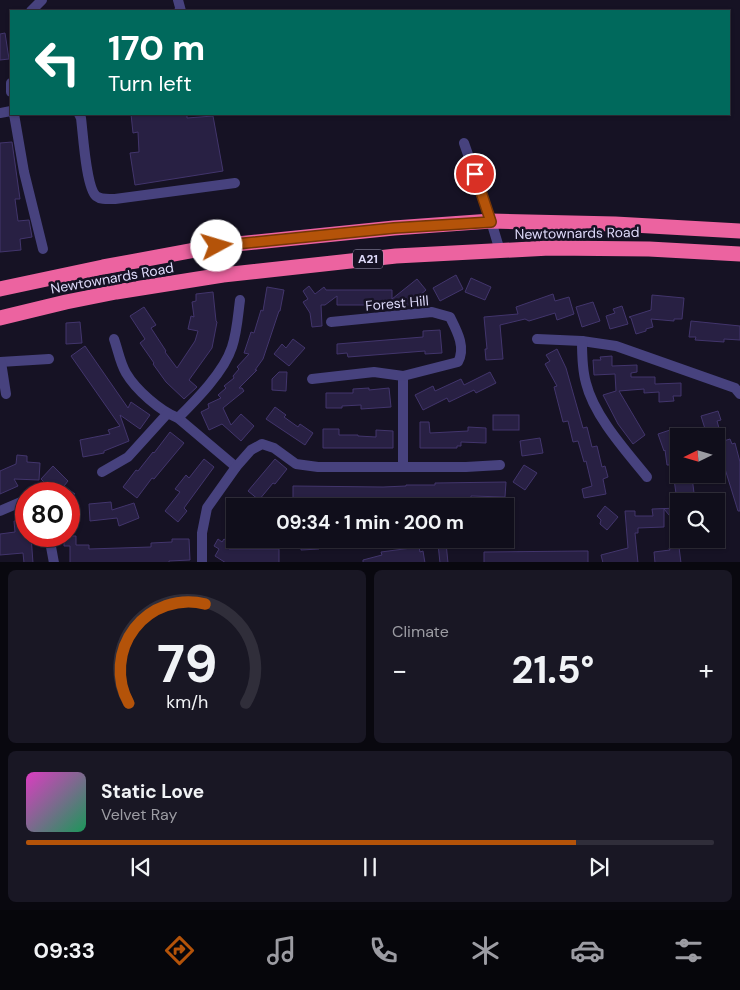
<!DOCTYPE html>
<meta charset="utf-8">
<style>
body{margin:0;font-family:"DM Sans",sans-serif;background:#191724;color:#f1f3f6;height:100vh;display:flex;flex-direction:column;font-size:19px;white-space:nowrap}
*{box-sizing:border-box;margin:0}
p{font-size:16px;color:#9c9ca3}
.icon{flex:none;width:28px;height:28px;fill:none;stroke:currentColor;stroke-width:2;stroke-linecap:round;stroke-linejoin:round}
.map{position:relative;height:562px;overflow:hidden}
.sheet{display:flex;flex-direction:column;gap:8px;padding:8px;background:#09080f;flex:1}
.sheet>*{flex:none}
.guide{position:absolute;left:10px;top:10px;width:720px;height:105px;border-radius:0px;box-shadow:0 1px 4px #0004,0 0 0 1px #302e3a;background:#00695c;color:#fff;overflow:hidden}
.needle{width:32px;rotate:265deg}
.buttons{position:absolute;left:670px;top:428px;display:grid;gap:10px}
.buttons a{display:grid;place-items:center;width:55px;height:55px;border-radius:0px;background:#100e1b;box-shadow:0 1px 4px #0004,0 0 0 1px #302e3a;font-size:25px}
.speed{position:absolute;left:15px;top:482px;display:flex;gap:10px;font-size:25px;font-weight:700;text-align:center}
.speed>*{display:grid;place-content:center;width:65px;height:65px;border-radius:50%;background:#100e1b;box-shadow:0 1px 4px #0004,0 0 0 1px #302e3a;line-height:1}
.speed .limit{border:8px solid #d22;background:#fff;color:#111}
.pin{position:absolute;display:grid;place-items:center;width:42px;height:42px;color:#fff;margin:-21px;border:2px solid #fff;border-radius:50%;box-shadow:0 1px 5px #0007}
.me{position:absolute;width:55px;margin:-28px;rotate:84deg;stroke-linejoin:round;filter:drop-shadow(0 0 4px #0008)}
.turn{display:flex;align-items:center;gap:18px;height:105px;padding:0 15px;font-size:22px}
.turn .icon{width:65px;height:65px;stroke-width:2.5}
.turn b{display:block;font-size:35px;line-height:42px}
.big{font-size:38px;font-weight:700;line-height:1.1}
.sheet .tile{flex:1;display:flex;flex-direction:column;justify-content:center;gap:8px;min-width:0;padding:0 18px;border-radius:8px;background:#191724}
.sheet .dial{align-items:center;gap:0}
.dial svg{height:130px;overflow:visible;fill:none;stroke:#302e3a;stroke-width:7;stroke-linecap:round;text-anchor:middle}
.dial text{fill:#f1f3f6;stroke:none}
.song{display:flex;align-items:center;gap:15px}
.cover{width:60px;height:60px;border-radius:8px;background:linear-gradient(135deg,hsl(310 70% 55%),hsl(150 70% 35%))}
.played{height:5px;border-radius:2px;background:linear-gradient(90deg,#b45309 80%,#302e3a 80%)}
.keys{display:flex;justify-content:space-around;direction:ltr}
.heat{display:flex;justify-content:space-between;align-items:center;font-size:28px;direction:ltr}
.sheet .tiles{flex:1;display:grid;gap:8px;grid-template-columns:1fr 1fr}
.tile:last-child{grid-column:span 2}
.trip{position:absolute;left:226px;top:498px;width:288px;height:50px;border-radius:0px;background:#100e1b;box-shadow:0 1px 4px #0004,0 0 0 1px #302e3a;font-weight:700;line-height:50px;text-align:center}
.tabs{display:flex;height:80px;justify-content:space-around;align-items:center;background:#06060b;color:#9c9ca3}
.tabs .icon{width:35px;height:35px}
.tabs .active{color:#b45309}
.tabs b{font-size:22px;color:#f1f3f6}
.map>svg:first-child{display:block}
.building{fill:#282043;stroke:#42356c}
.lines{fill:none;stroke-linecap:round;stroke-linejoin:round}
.minor{stroke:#47427e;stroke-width:10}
.highway{stroke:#ec63a0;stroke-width:15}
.route-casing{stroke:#753606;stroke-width:12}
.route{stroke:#b45309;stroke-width:9}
.labels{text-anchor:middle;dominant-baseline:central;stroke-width:5;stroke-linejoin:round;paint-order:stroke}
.shield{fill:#161224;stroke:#a29eba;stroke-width:1}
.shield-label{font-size:12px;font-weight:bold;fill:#dedafa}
.street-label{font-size:14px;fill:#dedafa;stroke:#161224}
</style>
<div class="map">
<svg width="740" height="563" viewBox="0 0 740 563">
<rect width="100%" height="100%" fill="#161224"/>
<g class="building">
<path d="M5 33 9 59 0 60V34Z"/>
<path d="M131 114H187V118L213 116 223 171 135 185 130 153 139 152 138 132 133 133Z"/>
<path d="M12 142 20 199H15L18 221 29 220 32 237 20 239 21 250 0 252V143Z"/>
<path d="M456 275 463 289 440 301 433 288Z"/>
<path d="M471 278 491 287 485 300 465 292Z"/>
<path d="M417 279 426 290 406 307 404 305H337V296L325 305H321L322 326 312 327 310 313 303 302 308 299 303 291 309 286 315 294 324 287 326 290H392V299Z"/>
<path d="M267 287 284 290 280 311H279L263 359 255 370H257L239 388H242L244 391 223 408 231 425 241 414 254 426 241 441 222 424 209 430 201 412 209 408 208 404 221 398 218 395 226 388 224 386 234 378 233 376 239 369 237 367 249 354 244 353 251 332 254 333 261 310 263 311Z"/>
<path d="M213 292 216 321 217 322 212 348 189 380 197 387 184 399 166 382 153 364 154 363 140 343 145 339 130 316 144 307 156 325 151 328 166 351 165 352 177 368 195 341 198 331 188 329 191 316 194 317 192 302 196 301V294Z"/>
<path d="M553 294 555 301 569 297 574 314 557 320 555 313 529 321 525 319 500 325 503 359 486 360 485 349H487L484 317 518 314 516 307Z"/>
<path d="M652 295 684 298 682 319H674V321L651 319 653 327 646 329V331L636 334 631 318 629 317 651 310Z"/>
<path d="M593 302 600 321 582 327 576 307Z"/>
<path d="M622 306 628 324 610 329 606 316 615 313 613 309Z"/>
<path d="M691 321 740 326V340L724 339V342L695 340 696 337H689Z"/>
<path d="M80 322 82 343 66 344V323Z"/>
<path d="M440 330 442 353 425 354V351L348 357 347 353 337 354V344L423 337V331Z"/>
<path d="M293 339 305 348 289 366 274 354 282 344 286 348Z"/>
<path d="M85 346 128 408 131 402 150 415 140 429 120 415 129 441 104 451V453L83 457 80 440 110 434 108 430 120 426 71 356Z"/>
<path d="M557 349 566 368 583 428 587 427 592 447 597 446 602 467 605 466 608 477 603 479 606 494 584 498 582 489 592 486 586 461 584 462 578 441 573 442 568 421 563 422 554 387 557 386 545 364 550 361 546 355Z"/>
<path d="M612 356V366L637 365V372L631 373V377H655V384L681 383V396H673L674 401 659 402V392L644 393V389L619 391 645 435 633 444 618 424 603 395 616 391 615 374 594 375 593 360H601L600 357Z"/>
<path d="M279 372H287L286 391 272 390V379Z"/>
<path d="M490 372 496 383 476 393 474 390 449 402 447 398 423 410 415 395 433 386 435 391 461 379 464 385Z"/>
<path d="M369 388V390L389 388 391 407 361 409V405L342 406V408H326V393H353V389Z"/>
<path d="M275 407 286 415 284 417 298 427 300 424 313 433 305 445 266 419Z"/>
<path d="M718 411 721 420 717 421 719 428 706 432 701 416Z"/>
<rect x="493" y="415" width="26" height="15"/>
<path d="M420 422H429L430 433 468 431V427L486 428V443L461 442V446H457V448H420Z"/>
<path d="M676 428 679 437 676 439 679 456V470L671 472 670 465H667L665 450 664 451 658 434Z"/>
<path d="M323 429H339V435H358V436L376 437V430L393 431V448H323Z"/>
<path d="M170 432 184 443 154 479 152 478 137 498 123 487 136 470 138 471 153 452 154 453Z"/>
<path d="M540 438 543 453 522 456 520 441Z"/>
<path d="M730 439 732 444 735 443 740 462V511H738L717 443Z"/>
<path d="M17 455 27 456V462L40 463 39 480 14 479 18 486 0 494V471L16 464Z"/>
<path d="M204 459 214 467 184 508 187 511 178 522 165 511 180 492 175 489 186 475 189 478Z"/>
<path d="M275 459 287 469 275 484 273 483 259 500 248 491Z"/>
<path d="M524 465 537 473 525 490 513 482Z"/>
<path d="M53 466 68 481 64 486 75 494H56L41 479Z"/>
<path d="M692 477 695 501H677L674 479Z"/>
<path d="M506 482 505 497 471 496V502H459V499L411 498V503H390V506H367V502L300 501V499H293V486L383 487 406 486V485H435V483Z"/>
<path d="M111 502 112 510 134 503 139 518 119 526 117 518 90 521 89 504Z"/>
<path d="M227 502H235V528L228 529Z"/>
<path d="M605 506 618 517 607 530 600 524 601 520 597 516Z"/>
<path d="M679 508V527L664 509V527L638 528V533H635L638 563H603L601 555 628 548 625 511H635V516H653L652 509Z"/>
<path d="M14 521H26V536H31L33 563H24L23 553 0 555V534L15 532Z"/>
<path d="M64 536H76V545H89V549L151 547V543L172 542V539H189L190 560 169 561V563H70V546H64Z"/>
<path d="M218 539 222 542 224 539 232 544 229 549H279V563H226L215 556 219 549 214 546Z"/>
<path d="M301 539H319V549L301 550Z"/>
<path d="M446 543 448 563H440L438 544Z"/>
<path d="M419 547 420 552 423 551 425 563H363V560L382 555 381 552Z"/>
<path d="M679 547 681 563H655L654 552 670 550 669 548Z"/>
<path d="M583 551H588V563H484V552Z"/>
</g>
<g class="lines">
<g class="minor">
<path d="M178 0 181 11H179"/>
<path d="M31 11 42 0"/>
<path d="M11 83V92"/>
<path d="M0 113 11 111"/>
<path d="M14 114 24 172 43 249"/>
<path d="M79 114 81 118C83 133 86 187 96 196 101 200 108 199 115 199L235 183"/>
<path d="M464 143 491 221 500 251"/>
<path d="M114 339C118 350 120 363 126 373 136 390 160 411 178 418L236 467"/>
<path d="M537 339 582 341 616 346 735 388 740 394"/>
<path d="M582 341C582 355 582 369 586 383 594 416 626 451 647 477"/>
<path d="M0 362 49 359"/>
<path d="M1 362 6 394"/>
<path d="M403 376V467"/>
<path d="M312 379 374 372 403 376 458 362C466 347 457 331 450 317L432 312 331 322"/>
<path d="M178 418C196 400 224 372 232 347 237 332 238 315 240 300"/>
<path d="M102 472 128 457 167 414"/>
<path d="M0 511 23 501 26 502"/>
<path d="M49 536 54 563"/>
<path d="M202 563V533L207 508 236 467 251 450 262 444 274 448 296 464 318 467H466L500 465"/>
</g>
<g class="highway">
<path d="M0 289 103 267 217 246 394 228 491 221 615 224 740 231"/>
<path d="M0 318 66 302 116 292 223 275 396 256 550 248 649 249 740 254"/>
</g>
</g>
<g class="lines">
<defs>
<path id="route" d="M217 246 394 228 491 222 475 174"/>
</defs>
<use href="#route" class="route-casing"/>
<use href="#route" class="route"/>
</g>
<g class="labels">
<rect class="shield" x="353" y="249.5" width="30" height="19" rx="4"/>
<g class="shield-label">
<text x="368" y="259">A21</text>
</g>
<g class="street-label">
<text transform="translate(577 233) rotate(-1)">Newtownards Road</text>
<text transform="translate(112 278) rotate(-10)">Newtownards Road</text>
<text transform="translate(397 303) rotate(-5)">Forest Hill</text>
</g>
</g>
</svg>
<div class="buttons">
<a><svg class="needle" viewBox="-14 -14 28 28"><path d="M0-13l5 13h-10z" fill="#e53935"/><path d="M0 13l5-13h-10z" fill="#9c9ca3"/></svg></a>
<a><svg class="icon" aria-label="search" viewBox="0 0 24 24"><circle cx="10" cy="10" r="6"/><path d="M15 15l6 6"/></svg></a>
</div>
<div class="speed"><div class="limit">80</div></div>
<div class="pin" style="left:475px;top:174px;background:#d93025"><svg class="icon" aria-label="arrive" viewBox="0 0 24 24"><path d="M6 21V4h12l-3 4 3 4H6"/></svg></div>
<svg class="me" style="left:217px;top:246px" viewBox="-20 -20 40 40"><circle r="19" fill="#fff"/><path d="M0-13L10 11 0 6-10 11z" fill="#b45309"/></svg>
<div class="trip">09:34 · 1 min · 200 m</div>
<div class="guide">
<div class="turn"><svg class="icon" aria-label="left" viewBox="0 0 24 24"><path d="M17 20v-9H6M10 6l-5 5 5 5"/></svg><div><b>170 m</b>Turn left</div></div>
</div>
</div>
<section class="sheet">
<div class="tiles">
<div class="tile dial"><svg viewBox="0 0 100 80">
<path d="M14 69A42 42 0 1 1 86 69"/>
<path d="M14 69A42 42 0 0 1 61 8" stroke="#b45309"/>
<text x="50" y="56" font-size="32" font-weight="700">79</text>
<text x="50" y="72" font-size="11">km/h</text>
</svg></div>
<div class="tile"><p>Climate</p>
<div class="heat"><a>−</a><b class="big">21.5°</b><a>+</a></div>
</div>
<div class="tile">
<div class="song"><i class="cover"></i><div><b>Static Love</b><p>Velvet Ray</p></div></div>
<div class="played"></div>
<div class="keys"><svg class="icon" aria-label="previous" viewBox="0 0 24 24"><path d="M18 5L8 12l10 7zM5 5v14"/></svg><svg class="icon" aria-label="pause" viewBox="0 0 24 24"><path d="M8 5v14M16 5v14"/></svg><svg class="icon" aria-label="next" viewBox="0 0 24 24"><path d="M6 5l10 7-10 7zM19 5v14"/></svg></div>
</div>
</div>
</section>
<nav class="tabs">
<b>09:33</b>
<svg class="icon active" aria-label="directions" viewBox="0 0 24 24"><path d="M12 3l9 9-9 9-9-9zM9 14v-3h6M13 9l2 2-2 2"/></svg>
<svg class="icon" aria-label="music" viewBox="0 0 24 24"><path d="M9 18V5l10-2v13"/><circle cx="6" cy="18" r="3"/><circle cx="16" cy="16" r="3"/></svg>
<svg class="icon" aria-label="phone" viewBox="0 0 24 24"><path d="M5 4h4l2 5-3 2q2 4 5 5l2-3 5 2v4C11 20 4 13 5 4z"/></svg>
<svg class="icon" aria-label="climate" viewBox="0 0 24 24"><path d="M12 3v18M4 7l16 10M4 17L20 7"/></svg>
<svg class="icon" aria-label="car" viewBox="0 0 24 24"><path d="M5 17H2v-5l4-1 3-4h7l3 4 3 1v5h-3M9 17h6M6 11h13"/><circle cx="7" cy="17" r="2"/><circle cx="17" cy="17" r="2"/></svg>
<svg class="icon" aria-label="filters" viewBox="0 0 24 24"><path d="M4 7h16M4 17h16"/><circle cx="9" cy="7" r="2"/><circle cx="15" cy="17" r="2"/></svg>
</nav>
